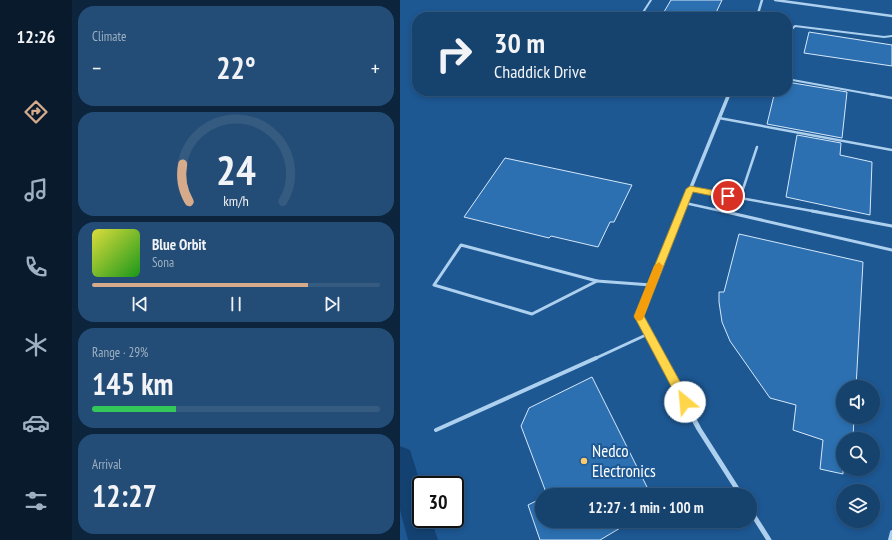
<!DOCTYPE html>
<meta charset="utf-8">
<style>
body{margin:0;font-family:"PT Sans Narrow",sans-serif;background:#234d76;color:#f1f3f6;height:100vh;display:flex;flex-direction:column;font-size:15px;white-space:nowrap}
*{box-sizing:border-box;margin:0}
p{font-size:13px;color:#9eb0c2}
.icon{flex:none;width:22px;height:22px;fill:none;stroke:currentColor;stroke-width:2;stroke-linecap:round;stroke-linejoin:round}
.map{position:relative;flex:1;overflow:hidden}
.drawer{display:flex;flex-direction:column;gap:6px;padding:6px;background:#0c243c;width:328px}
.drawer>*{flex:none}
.banner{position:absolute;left:12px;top:12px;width:380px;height:84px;border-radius:16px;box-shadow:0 2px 6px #0003,0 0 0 1px #355b81;background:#16426e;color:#f1f3f6;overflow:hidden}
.tools{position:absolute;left:436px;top:380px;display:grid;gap:8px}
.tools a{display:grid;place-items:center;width:44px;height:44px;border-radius:50%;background:#16426e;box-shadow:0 2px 6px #0003,0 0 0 1px #355b81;font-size:20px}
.speed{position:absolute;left:12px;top:476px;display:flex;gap:8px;font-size:20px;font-weight:700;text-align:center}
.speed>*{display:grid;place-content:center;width:52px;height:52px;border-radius:50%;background:#16426e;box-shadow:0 2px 6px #0003,0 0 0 1px #355b81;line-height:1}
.speed .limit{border:2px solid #111;border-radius:6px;background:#fff;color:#111}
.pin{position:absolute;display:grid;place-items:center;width:34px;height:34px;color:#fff;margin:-17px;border:2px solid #fff;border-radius:50%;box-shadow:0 1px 4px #0007}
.me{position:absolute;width:44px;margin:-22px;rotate:332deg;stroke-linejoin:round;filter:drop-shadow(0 0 3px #0008)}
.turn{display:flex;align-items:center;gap:14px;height:84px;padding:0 16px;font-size:18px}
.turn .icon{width:52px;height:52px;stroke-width:2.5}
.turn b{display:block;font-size:28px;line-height:34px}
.big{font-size:30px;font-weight:600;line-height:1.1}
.drawer .card{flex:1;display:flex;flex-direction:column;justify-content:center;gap:6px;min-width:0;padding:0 14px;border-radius:16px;background:#234d76}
.drawer .dial{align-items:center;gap:0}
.dial svg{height:104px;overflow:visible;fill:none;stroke:#355b81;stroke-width:7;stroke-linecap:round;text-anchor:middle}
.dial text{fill:#f1f3f6;stroke:none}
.song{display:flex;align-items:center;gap:12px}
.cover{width:48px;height:48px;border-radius:6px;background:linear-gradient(135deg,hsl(60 70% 55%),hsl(120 70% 35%))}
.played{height:4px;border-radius:2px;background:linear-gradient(90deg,#d6ab8b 75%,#355b81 75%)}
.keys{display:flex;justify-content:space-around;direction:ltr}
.heat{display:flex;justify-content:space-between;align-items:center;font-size:22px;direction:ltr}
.charge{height:6px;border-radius:3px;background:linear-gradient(90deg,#34c759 29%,#355b81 0)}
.trip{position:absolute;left:135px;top:488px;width:222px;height:40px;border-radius:20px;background:#16426e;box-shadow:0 2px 6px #0003,0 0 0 1px #355b81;font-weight:600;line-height:40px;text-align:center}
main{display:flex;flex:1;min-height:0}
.tabs{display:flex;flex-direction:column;width:72px;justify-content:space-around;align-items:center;background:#091a2c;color:#9eb0c2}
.tabs .icon{width:28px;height:28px}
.tabs .active{color:#d6ab8b}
.tabs b{font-size:18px;color:#f1f3f6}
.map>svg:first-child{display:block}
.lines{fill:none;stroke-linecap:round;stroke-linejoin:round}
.canal{fill:#134272;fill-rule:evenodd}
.building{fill:#2c70b1;stroke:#d5e8fa}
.lane-far3{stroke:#aed0ef;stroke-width:2}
.lane-far2{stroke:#aed0ef;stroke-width:2.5}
.lane-far1{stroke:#aed0ef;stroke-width:3}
.lane{stroke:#aed0ef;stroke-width:4}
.street-far3{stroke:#aed0ef;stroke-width:2.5}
.street-far2{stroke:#aed0ef;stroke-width:3.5}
.street-far1{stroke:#aed0ef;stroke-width:4}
.street{stroke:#aed0ef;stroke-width:5}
.route{fill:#ffd54a;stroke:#a68a30}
.slow{fill:#f59e0b}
.poi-dot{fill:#feca6d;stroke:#1d5893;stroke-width:1.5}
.labels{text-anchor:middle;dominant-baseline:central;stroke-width:4;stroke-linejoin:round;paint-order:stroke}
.near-poi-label{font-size:17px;fill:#fff;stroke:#1d5893;text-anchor:start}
</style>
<main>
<nav class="tabs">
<b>12:26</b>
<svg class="icon active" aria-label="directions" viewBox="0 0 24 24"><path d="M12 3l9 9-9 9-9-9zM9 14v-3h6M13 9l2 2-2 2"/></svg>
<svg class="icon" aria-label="music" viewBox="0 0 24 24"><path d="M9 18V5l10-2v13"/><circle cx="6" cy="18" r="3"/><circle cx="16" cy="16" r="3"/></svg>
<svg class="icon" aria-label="phone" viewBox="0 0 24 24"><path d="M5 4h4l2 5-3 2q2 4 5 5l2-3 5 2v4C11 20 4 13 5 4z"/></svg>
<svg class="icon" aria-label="climate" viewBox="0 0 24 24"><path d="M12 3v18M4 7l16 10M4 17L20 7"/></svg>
<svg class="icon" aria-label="car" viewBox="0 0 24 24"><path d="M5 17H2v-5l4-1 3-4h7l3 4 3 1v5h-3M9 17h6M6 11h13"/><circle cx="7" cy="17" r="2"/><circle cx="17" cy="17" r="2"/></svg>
<svg class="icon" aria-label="filters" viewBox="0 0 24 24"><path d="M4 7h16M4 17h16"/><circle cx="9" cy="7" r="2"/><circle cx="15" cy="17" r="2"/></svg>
</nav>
<section class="drawer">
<div class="card"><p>Climate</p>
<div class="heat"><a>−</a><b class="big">22°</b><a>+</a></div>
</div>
<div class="card dial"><svg viewBox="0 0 100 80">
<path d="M14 69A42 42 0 1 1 86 69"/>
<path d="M14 69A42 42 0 0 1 9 40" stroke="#d6ab8b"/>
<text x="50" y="56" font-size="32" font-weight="700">24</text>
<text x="50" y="72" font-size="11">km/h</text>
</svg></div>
<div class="card">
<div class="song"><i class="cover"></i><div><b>Blue Orbit</b><p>Sona</p></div></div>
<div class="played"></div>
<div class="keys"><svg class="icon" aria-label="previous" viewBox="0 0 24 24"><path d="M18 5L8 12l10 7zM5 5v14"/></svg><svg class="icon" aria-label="pause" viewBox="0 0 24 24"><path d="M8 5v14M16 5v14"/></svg><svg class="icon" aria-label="next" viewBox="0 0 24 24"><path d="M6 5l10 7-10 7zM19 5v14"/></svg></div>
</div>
<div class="card"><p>Range · 29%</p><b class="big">145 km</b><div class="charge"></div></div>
<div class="card"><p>Arrival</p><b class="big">12:27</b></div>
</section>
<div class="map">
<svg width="492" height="540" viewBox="0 0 492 540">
<rect width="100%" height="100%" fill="#1d5893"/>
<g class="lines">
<path class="canal" d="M0 446 10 450 21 485V519H31L38 540H8L0 510Z"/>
</g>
<g class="building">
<path d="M271 0H322L314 17H261Z"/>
<path d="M409 32 492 45V66L404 53Z"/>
<path d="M387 82 447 92 442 138 367 124 375 91H387Z"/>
<path d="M397 135 441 143 440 155 472 162 470 215 386 197Z"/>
<path d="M105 158 232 185 214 222H210L198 247 151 236 149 238 64 217Z"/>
<path d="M339 234 463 262 456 387H443V417H454L453 439H443V474L420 469 423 440 393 430 396 405 370 398 330 341 322 322 319 302V292H324Z"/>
<path d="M192 377 251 495H147L121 426 129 408Z"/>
<path d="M142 498V521H232L200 540H140L128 505Z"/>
</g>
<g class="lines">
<g class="lane-far3">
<path d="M240 17 251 0"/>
<path d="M387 46 391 30 395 26 484 37 492 36"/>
<path d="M387 79 475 95"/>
</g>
<g class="lane-far2">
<path d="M470 94 492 98"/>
<path d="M319 118 492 150"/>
<path d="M290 189 418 212"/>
<path d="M340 198 357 147"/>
<path d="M285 203 326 212"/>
</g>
<g class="lane-far1">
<path d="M322 211 492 250"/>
<path d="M412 211 492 226"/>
<path d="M61 245 197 281 132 314 34 285Z"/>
<path d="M197 281 251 285"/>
<path d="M194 359 248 334"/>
</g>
<g class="lane">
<path d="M36 430 196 358"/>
<path d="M490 540 492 532"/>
</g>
<g class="street-far3">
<path d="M375 0 492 16"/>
<path d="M357 17 362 0"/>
<path d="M328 95 330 91"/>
</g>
<path class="street-far2" d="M281 212 329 94"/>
<path class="street-far1" d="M262 359 239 316 281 211"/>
<g class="street">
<path d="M261 358 299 429 341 495"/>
<path d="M350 510 369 540"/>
</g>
</g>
<path class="route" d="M290 186 328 193 332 196 328 199 293 192 244 316 289 398 290 402 289 405 285 407 281 405 234 316 286 189Z"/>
<path class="slow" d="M259 262 263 266 244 317 242 320 239 321 236 320 234 317 254 266Z"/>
<circle class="poi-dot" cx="184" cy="461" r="4"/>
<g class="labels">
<g class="near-poi-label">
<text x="192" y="451">Nedco<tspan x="192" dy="20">Electronics</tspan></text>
</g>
</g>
</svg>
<div class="tools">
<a><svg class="icon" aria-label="sound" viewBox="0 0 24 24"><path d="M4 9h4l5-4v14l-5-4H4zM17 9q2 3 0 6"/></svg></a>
<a><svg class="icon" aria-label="search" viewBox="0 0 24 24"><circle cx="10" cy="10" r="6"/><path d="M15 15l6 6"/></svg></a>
<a><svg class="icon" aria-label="layers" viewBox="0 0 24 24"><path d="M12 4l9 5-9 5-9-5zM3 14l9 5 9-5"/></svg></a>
</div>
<div class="speed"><div class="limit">30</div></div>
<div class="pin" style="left:328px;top:196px;background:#d93025"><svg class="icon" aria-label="arrive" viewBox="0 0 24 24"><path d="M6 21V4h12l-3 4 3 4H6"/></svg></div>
<svg class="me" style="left:285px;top:402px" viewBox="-20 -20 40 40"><circle r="19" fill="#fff"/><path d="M0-13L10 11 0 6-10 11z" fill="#ffd54a"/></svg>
<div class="trip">12:27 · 1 min · 100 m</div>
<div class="banner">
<div class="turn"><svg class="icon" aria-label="right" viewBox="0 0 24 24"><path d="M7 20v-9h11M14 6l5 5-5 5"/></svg><div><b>30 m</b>Chaddick Drive</div></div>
</div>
</div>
</main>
